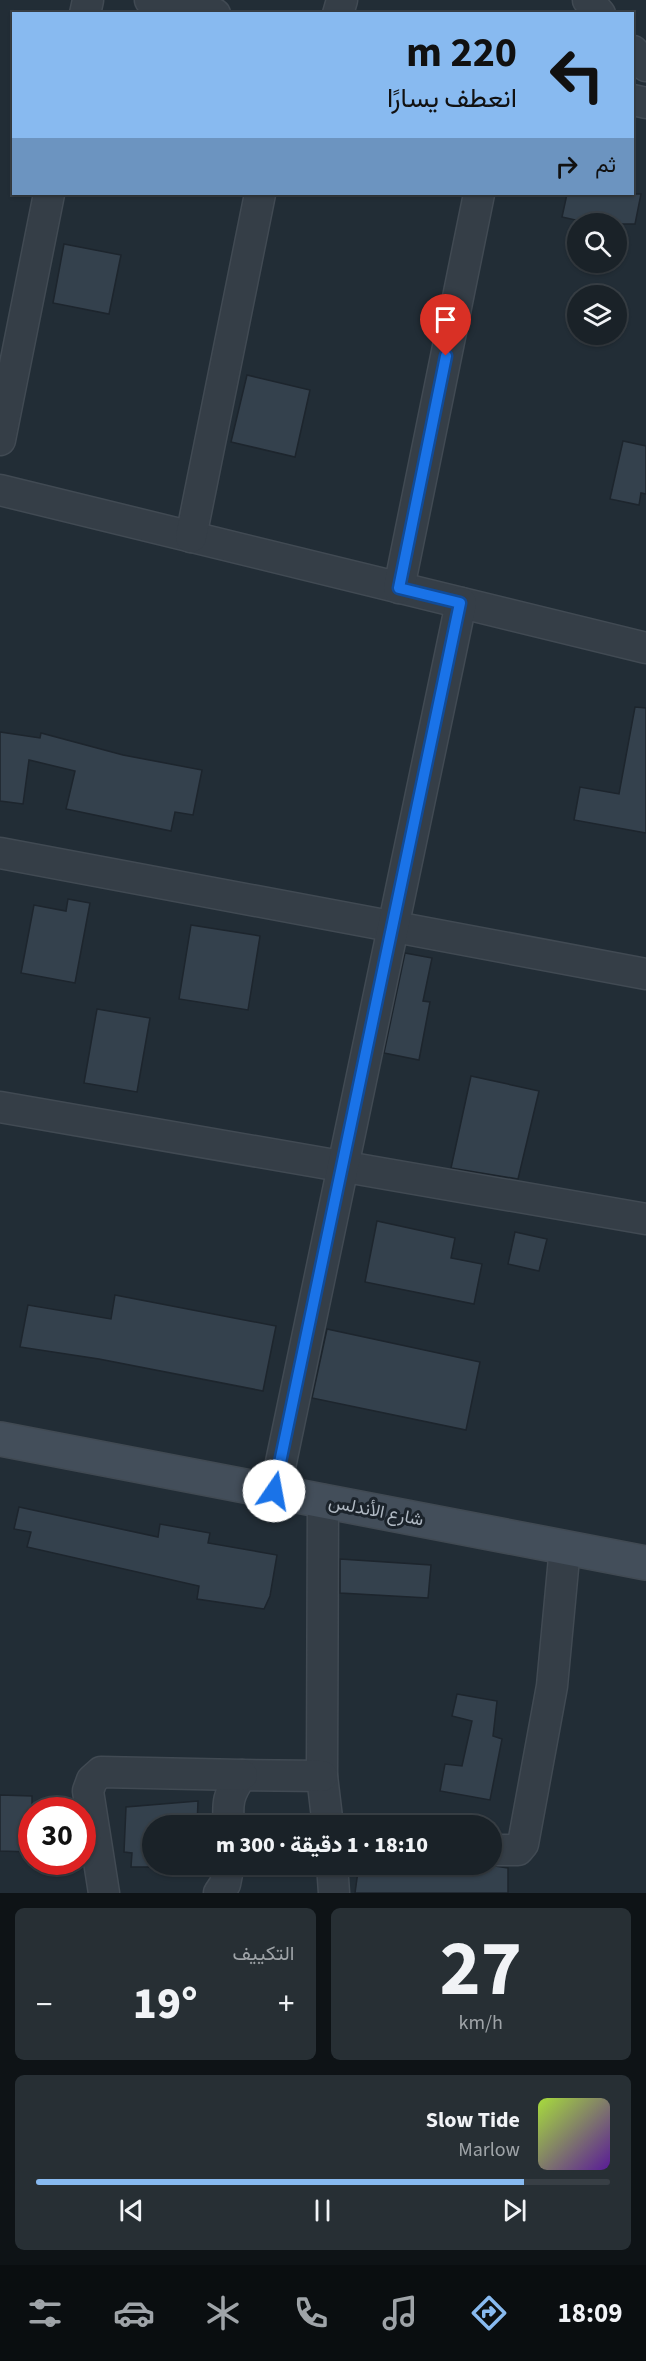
<!DOCTYPE html>
<html lang="ar">
<meta charset="utf-8">
<style>
body{margin:0;font-family:"Source Sans 3",Vazirmatn,sans-serif;background:#272f34;color:#f1f3f6;direction:rtl;height:100vh;display:flex;flex-direction:column;font-size:22px;white-space:nowrap}
*{box-sizing:border-box;margin:0}
p{font-size:20px;color:#9fa4a8}
.icon{flex:none;width:33px;height:33px;fill:none;stroke:currentColor;stroke-width:2;stroke-linecap:round;stroke-linejoin:round}
.map{position:relative;height:1893px;overflow:hidden;direction:ltr}
.drawer{display:flex;flex-direction:column;gap:15px;padding:15px;background:#0e1316;flex:1}
.drawer>*{flex:none}
.guide{position:absolute;left:12px;top:12px;width:622px;height:183px;border-radius:0px;box-shadow:0 2px 4px #0004,0 0 0 2px #383f45;direction:rtl;background:#88baf0;color:#111;overflow:hidden}
.tools{position:absolute;left:567px;top:213px;display:grid;gap:12px}
.tools a{display:grid;place-items:center;width:60px;height:60px;border-radius:50%;background:#1a2228;box-shadow:0 2px 4px #0004,0 0 0 2px #383f45;font-size:30px}
.speed{position:absolute;left:18px;top:1797px;display:flex;gap:12px;font-size:30px;font-weight:700;text-align:center}
.speed>*{display:grid;place-content:center;width:78px;height:78px;border-radius:50%;background:#1a2228;box-shadow:0 2px 4px #0004,0 0 0 2px #383f45;line-height:1}
.speed .limit{border:9px solid #d22;background:#fff;color:#111}
.pin{position:absolute;display:grid;place-items:center;width:51px;height:51px;color:#fff;margin:-62px -26px;border-radius:50% 50% 50% 0;rotate:-45deg;box-shadow:0 0 6px #0007}
.pin .icon{rotate:45deg}
.me{position:absolute;width:66px;margin:-33px;rotate:12deg;stroke-linejoin:round;filter:drop-shadow(0 0 4px #0008)}
.turn{display:flex;align-items:center;gap:21px;height:126px;padding:0 18px;font-size:27px}
.turn .icon{width:78px;height:78px;stroke-width:2.5}
.turn b{display:block;font-size:42px;line-height:51px}
.then{display:flex;align-items:center;height:57px;padding:0 18px;background:#0003;gap:12px;font-size:22px}
.big{font-size:45px;font-weight:800;line-height:1.1}
.drawer .card{flex:1;display:flex;flex-direction:column;justify-content:center;gap:9px;min-width:0;padding:0 21px;border-radius:9px;background:#272f34}
.drawer .dial{align-items:center;gap:0}
.dial b{font-size:78px;line-height:1}
.song{display:flex;align-items:center;gap:18px}
.cover{width:72px;height:72px;border-radius:9px;background:linear-gradient(135deg,hsl(80 70% 55%),hsl(270 70% 35%))}
.played{height:6px;border-radius:3px;background:linear-gradient(90deg,#88baf0 85%,#383f45 85%)}
.keys{display:flex;justify-content:space-around;direction:ltr}
.heat{display:flex;justify-content:space-between;align-items:center;font-size:33px;direction:ltr}
.drawer .tiles{flex:1;display:grid;gap:15px;grid-template-columns:1fr 1fr}
.card:last-child{grid-column:span 2}
.trip{position:absolute;left:142px;top:1815px;width:360px;height:60px;border-radius:30px;background:#1a2228;box-shadow:0 2px 4px #0004,0 0 0 2px #383f45;font-weight:800;line-height:60px;text-align:center;direction:rtl}
.tab-bar{display:flex;height:96px;justify-content:space-around;align-items:center;background:#0a0e10;color:#9fa4a8}
.tab-bar .icon{width:42px;height:42px}
.tab-bar .on{color:#88baf0}
.tab-bar b{font-size:27px;color:#f1f3f6}
.map>svg:first-child{display:block}
.building{fill:#34414d;stroke:#1d252d;stroke-width:1.5}
.lines{fill:none;stroke-linecap:round;stroke-linejoin:round}
.street-casing{stroke:#414a53;stroke-width:33}
.secondary-casing{stroke:#414a53;stroke-width:36}
.street{stroke:#353e47;stroke-width:30}
.secondary{stroke:#434e5a;stroke-width:33}
.route-casing{stroke:#114b97;stroke-width:15}
.route{stroke:#1a73e8;stroke-width:10}
.labels{text-anchor:middle;dominant-baseline:central;stroke-width:6;stroke-linejoin:round;paint-order:stroke}
.street-label{font-size:18px;fill:#b0b9c3;stroke:#1b232b}
</style>
<div class="map">
<svg width="646" height="1893" viewBox="0 0 646 1893">
<rect width="100%" height="100%" fill="#222d36"/>
<g class="building">
<path d="M567 194H641L635 224H593L562 217Z"/>
<path d="M64 244 121 255 109 314 53 303Z"/>
<path d="M247 375 310 390 295 457 231 442Z"/>
<path d="M623 441 646 446V494L641 493 639 505 610 499Z"/>
<path d="M635 707 646 708V833L574 820 580 787 619 794Z"/>
<path d="M0 732 40 738 41 733 123 755 202 770 193 815 175 812 171 831 66 809 75 771 29 760 23 804 0 801Z"/>
<path d="M68 899 90 903 75 983 21 973 34 905 66 911Z"/>
<path d="M191 925 260 936 248 1010 179 999Z"/>
<path d="M405 953 432 958 423 1001 430 1002 419 1060 384 1053Z"/>
<path d="M97 1009 150 1018 137 1092 84 1083Z"/>
<path d="M471 1076 539 1091 518 1179 451 1168Z"/>
<path d="M377 1221 455 1238 451 1258 482 1264 474 1304 365 1282Z"/>
<path d="M515 1232 547 1239 539 1271 508 1264Z"/>
<path d="M115 1295 276 1326 263 1391 99 1359 20 1347 28 1305 111 1319Z"/>
<path d="M327 1329 480 1362 466 1430 312 1398Z"/>
<path d="M19 1507 158 1537 160 1524 210 1533 208 1543 277 1555 270 1596 264 1609 197 1599 199 1586 27 1547 31 1532 14 1529Z"/>
<path d="M340 1559 431 1565 428 1598 340 1593Z"/>
<path d="M457 1694 497 1701 493 1736 502 1739 490 1800 440 1791 445 1764 462 1766 472 1721 452 1716Z"/>
<path d="M0 1795 32 1796V1852L0 1851Z"/>
<path d="M198 1801 197 1826H153V1864H195V1867H131L132 1853 124 1852 126 1807Z"/>
<path d="M359 1864H482L508 1868V1893H355Z"/>
</g>
<g class="lines">
<defs>
<g id="street">
<path d="M150 0 215 14"/>
<path d="M588 0 600 14"/>
<path d="M85 14 88 0"/>
<path d="M338 14 342 0"/>
<path d="M633 51 646 66"/>
<path d="M633 100 646 103"/>
<path d="M0 440 49 194"/>
<path d="M0 490 646 648"/>
<path d="M191 537 260 194"/>
<path d="M399 588 479 194"/>
<path d="M0 853 646 974"/>
<path d="M0 1107 646 1219"/>
<path d="M275 1491 461 603"/>
<path d="M323 1500 322 1776 328 1826"/>
<path d="M229 1826C227 1803 228 1794 242 1775L322 1776"/>
<path d="M492 1850H518L523 1844 552 1686 565 1547"/>
<path d="M332 1864 334 1893"/>
<path d="M104 1893 88 1791 92 1780 101 1772 242 1775"/>
<path d="M219 1893 225 1884 229 1864"/>
</g>
<path id="secondary" d="M0 1439 646 1563"/>
</defs>
<use href="#street" class="street-casing"/>
<use href="#secondary" class="secondary-casing"/>
<use href="#street" class="street"/>
<use href="#secondary" class="secondary"/>
</g>
<g class="lines">
<defs>
<path id="route" d="M274 1491 460 603 399 588 446 356"/>
</defs>
<use href="#route" class="route-casing"/>
<use href="#route" class="route"/>
</g>
<g class="labels">
<g class="street-label">
<text transform="translate(376 1511) rotate(11)">شارع الأندلس</text>
</g>
</g>
</svg>
<div class="tools">
<a><svg class="icon" aria-label="search" viewBox="0 0 24 24"><circle cx="10" cy="10" r="6"/><path d="M15 15l6 6"/></svg></a>
<a><svg class="icon" aria-label="layers" viewBox="0 0 24 24"><path d="M12 4l9 5-9 5-9-5zM3 14l9 5 9-5"/></svg></a>
</div>
<div class="speed"><div class="limit">30</div></div>
<div class="pin" style="left:446px;top:356px;background:#d93025"><svg class="icon" aria-label="arrive" viewBox="0 0 24 24"><path d="M6 21V4h12l-3 4 3 4H6"/></svg></div>
<svg class="me" style="left:274px;top:1491px" viewBox="-20 -20 40 40"><circle r="19" fill="#fff"/><path d="M0-13L10 11 0 6-10 11z" fill="#1a73e8"/></svg>
<div class="trip">18:10 · 1 دقيقة · 300 m</div>
<div class="guide">
<div class="turn"><svg class="icon" aria-label="left" viewBox="0 0 24 24"><path d="M17 20v-9H6M10 6l-5 5 5 5"/></svg><div><b>220 m</b>انعطف يسارًا</div></div>
<div class="then">ثم<svg class="icon" aria-label="right" viewBox="0 0 24 24"><path d="M7 20v-9h11M14 6l5 5-5 5"/></svg></div>
</div>
</div>
<section class="drawer">
<div class="tiles">
<div class="card dial"><b>27</b><p>km/h</p></div>
<div class="card"><p>التكييف</p>
<div class="heat"><a>−</a><b class="big">19°</b><a>+</a></div>
</div>
<div class="card">
<div class="song"><i class="cover"></i><div><b>Slow Tide</b><p>Marlow</p></div></div>
<div class="played"></div>
<div class="keys"><svg class="icon" aria-label="previous" viewBox="0 0 24 24"><path d="M18 5L8 12l10 7zM5 5v14"/></svg><svg class="icon" aria-label="pause" viewBox="0 0 24 24"><path d="M8 5v14M16 5v14"/></svg><svg class="icon" aria-label="next" viewBox="0 0 24 24"><path d="M6 5l10 7-10 7zM19 5v14"/></svg></div>
</div>
</div>
</section>
<nav class="tab-bar">
<b>18:09</b>
<svg class="icon on" aria-label="directions" viewBox="0 0 24 24"><path d="M12 3l9 9-9 9-9-9zM9 14v-3h6M13 9l2 2-2 2"/></svg>
<svg class="icon" aria-label="music" viewBox="0 0 24 24"><path d="M9 18V5l10-2v13"/><circle cx="6" cy="18" r="3"/><circle cx="16" cy="16" r="3"/></svg>
<svg class="icon" aria-label="phone" viewBox="0 0 24 24"><path d="M5 4h4l2 5-3 2q2 4 5 5l2-3 5 2v4C11 20 4 13 5 4z"/></svg>
<svg class="icon" aria-label="climate" viewBox="0 0 24 24"><path d="M12 3v18M4 7l16 10M4 17L20 7"/></svg>
<svg class="icon" aria-label="car" viewBox="0 0 24 24"><path d="M5 17H2v-5l4-1 3-4h7l3 4 3 1v5h-3M9 17h6M6 11h13"/><circle cx="7" cy="17" r="2"/><circle cx="17" cy="17" r="2"/></svg>
<svg class="icon" aria-label="filters" viewBox="0 0 24 24"><path d="M4 7h16M4 17h16"/><circle cx="9" cy="7" r="2"/><circle cx="15" cy="17" r="2"/></svg>
</nav>
